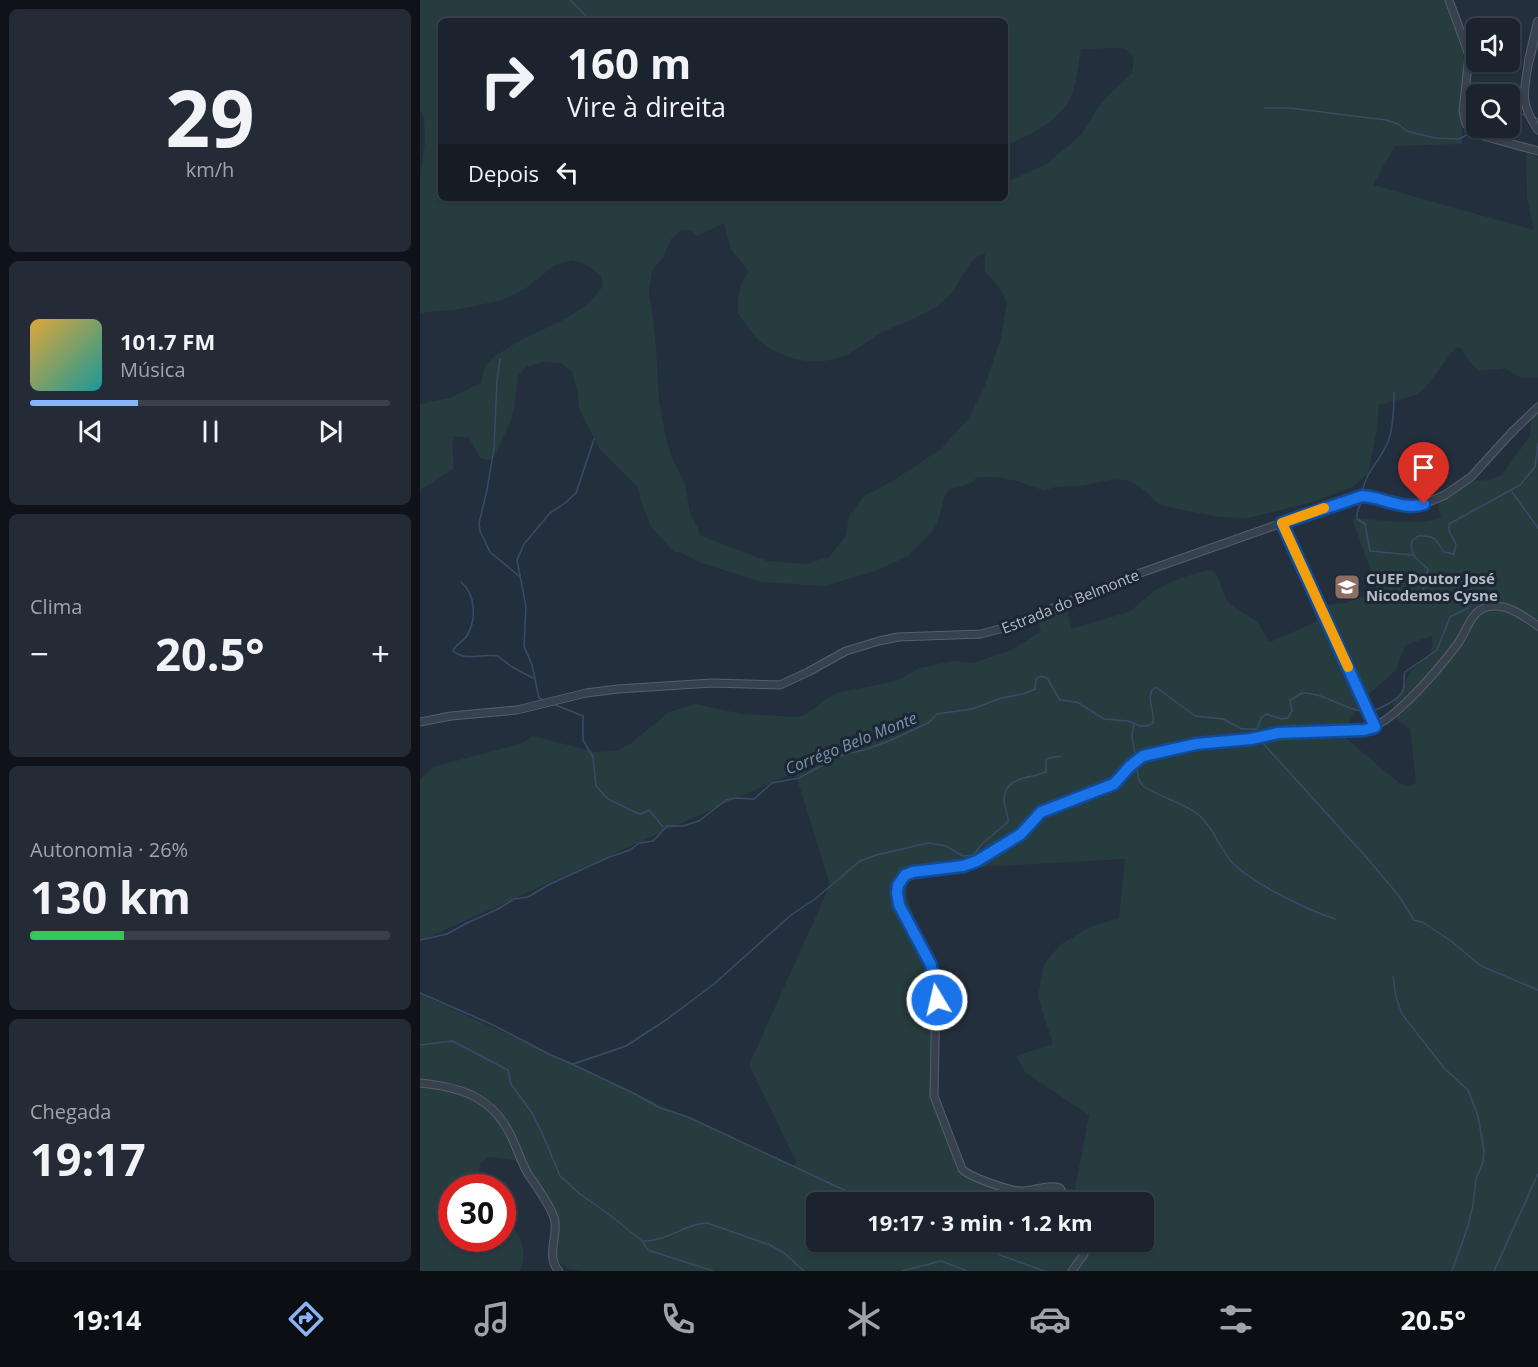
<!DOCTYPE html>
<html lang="pt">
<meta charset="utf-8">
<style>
body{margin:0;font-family:"Open Sans",sans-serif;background:#242b36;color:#f1f3f6;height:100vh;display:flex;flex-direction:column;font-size:22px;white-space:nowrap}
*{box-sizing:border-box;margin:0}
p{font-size:20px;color:#a0a4aa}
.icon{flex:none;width:33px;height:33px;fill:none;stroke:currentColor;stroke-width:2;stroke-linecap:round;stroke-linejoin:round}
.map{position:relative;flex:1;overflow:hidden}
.sheet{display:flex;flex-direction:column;gap:9px;padding:9px;background:#0f1319;width:420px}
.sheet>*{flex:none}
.banner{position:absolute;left:18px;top:18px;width:570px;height:183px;border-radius:9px;box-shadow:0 2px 4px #0004,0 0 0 2px #39404a;background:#1b232e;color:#f1f3f6;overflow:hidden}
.controls{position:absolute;left:1046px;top:18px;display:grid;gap:12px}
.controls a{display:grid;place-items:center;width:54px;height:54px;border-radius:9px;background:#1b232e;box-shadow:0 2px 4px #0004,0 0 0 2px #39404a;font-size:30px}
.speed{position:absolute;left:18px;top:1174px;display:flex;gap:12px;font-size:30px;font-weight:700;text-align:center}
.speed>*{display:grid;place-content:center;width:78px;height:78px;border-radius:50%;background:#1b232e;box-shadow:0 2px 4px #0004,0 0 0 2px #39404a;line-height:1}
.speed .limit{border:9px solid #d22;background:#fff;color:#111}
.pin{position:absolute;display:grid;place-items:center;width:51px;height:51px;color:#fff;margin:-62px -26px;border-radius:50% 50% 50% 0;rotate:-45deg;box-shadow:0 0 6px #0007}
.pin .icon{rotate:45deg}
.me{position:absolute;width:66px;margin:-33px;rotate:351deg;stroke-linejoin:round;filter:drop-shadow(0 0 4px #0008)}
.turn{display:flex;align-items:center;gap:21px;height:126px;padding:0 30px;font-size:27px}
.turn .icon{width:78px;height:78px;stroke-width:2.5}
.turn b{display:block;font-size:42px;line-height:51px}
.then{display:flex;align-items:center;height:57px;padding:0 30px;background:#0003;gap:12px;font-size:22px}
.big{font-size:45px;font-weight:700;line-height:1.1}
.sheet .tile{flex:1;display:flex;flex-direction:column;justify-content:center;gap:9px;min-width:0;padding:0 21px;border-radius:9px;background:#242b36}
.sheet .dial{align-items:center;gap:0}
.dial b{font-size:78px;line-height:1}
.song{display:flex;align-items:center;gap:18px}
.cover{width:72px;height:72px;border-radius:9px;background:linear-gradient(135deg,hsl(40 70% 55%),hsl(180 70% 35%))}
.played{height:6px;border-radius:3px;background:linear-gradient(90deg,#8ab4f8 30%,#39404a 30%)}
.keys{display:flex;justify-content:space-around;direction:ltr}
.heat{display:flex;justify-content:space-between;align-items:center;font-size:33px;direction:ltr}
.charge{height:9px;border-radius:4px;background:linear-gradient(90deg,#34c759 26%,#39404a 0)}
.trip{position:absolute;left:386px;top:1192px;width:348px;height:60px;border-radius:9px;background:#1b232e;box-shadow:0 2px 4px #0004,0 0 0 2px #39404a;font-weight:700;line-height:60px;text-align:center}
.menu{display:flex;height:96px;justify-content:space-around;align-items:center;background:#0b0e12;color:#a0a4aa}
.menu .icon{width:42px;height:42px}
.menu .selected{color:#8ab4f8}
.menu b{font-size:27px;color:#f1f3f6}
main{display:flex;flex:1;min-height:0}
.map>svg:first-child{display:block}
.green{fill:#263c3f;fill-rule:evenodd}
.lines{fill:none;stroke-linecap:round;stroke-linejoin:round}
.stream{stroke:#394c67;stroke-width:1.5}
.minor-casing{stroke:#565f6c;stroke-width:9}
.tertiary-casing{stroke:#565f6c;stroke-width:10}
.minor{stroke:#38414e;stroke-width:7}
.tertiary{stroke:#38414e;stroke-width:8}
.route-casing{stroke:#114b97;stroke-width:15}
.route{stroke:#1a73e8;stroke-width:10}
.slow{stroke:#f59e0b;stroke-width:10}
.labels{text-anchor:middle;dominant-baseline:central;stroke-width:6;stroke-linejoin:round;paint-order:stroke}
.poi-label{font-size:15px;font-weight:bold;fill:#b4bcc9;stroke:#1d2633;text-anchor:start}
.street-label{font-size:15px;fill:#b4bcc9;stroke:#1d2633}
.water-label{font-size:16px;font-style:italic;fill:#7c92b1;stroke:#1d2633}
</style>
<main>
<section class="sheet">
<div class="tile dial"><b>29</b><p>km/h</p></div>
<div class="tile">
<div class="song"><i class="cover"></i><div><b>101.7 FM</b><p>Música</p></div></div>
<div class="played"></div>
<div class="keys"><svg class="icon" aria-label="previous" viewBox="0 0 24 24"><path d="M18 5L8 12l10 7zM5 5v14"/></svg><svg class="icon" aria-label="pause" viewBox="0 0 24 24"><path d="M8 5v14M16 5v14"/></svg><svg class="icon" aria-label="next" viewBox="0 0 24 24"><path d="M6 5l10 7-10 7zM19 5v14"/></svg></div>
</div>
<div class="tile"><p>Clima</p>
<div class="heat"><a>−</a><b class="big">20.5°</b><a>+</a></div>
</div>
<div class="tile"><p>Autonomia · 26%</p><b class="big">130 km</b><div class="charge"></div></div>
<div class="tile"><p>Chegada</p><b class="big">19:17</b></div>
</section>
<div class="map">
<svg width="1118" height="1271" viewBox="0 0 1118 1271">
<rect width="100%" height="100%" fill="#242f3e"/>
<g class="green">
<path d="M0 0H1033L1043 22 1045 118 1042 132V144L975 146 953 185 1114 230 1107 198 1106 148 1118 158V378H1101L1085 368 1059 371 1047 359 1042 349 1036 347 1005 388 996 395 959 405 956 435 948 474 932 487 893 502 828 518 799 517 743 506C732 500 725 489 714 483 695 474 676 485 657 486 647 487 635 485 625 491L597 481 576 477H558L549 484 530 489 525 495 520 515 514 530 488 556 458 570 405 586 341 582 279 562 262 553 254 552 231 527 222 504 218 488 179 448 159 409 158 394 152 372 141 363 123 362 106 367 98 376 94 408 90 423 74 457 68 460 60 458 49 438 33 436C32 448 34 458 33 469L0 490V404L30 398 61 383C62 377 63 370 66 365 70 359 78 354 85 350 117 328 160 321 183 286L181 276 165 264 152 260 135 265 106 288 83 300 40 309 0 313V178L5 142 4 117 0 110ZM21 21H585V146C605 137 630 126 644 108 657 93 657 67 661 49L699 48 706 49 714 58 712 73 687 97 677 109 662 134 652 143 626 164 585 183V198H21ZM304 223 311 249 329 272C319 282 317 300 318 314 326 323 332 335 341 342 366 361 399 368 428 354 440 348 450 338 463 332 484 322 510 314 528 297 538 287 550 254 565 254V272L579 287 587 302 581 338 564 388 548 419 522 448 471 482 444 496 429 516 426 536 409 557 386 564 347 561 279 535 278 528 270 513 265 483 253 461 246 439 239 399 235 334 229 292 232 271 244 256 251 239 261 230 271 231 277 236Z"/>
<path d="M1118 409V1271H161L148 1269 135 1259 136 1211 122 1190 94 1160 69 1157 60 1164C58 1173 60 1180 65 1188H32V1239H82L83 1213C97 1231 110 1248 100 1271H0V994L373 1166 376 1161 329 1065 410 885 375 772 0 941V780L13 767 103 743 113 736 175 752 196 751 210 744 249 712 275 704 322 714 377 717 385 715 406 699 417 693 476 681 500 668 518 664 536 661 553 663 589 651 621 632 616 615 646 603 651 629 709 612 737 589 749 583 761 578 788 570 794 572 798 577 806 599 811 605 837 622 850 642 898 621 891 606 926 603 958 591 932 518C951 519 1007 527 1021 517L1018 506 1021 499 1054 481 1069 480 1082 475 1110 436 1111 422ZM1012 636C1015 655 1004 659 992 670 988 674 987 678 985 683 982 690 976 696 972 703L976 719 990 729 996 781 995 784 988 786 979 783 922 735 941 701 976 670 985 645ZM705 859 699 918 672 926 640 945 624 964 618 997 633 1044 596 1056 605 1072 669 1115 655 1189 601 1187 546 1174 515 1093 512 983 509 958 487 896 488 879 507 870ZM396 1203H723V1242H396Z"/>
</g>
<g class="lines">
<g class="stream">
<path d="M150 0 167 17 177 19"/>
<path d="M844 108H870L966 120 978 124 987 131 1015 138 1039 139 1052 132"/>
<path d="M1113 117 1118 119"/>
<path d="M1089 118 1101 114 1105 115"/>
<path d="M80 359 77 380 74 448 67 490 59 523 60 531 70 552 99 576"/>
<path d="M1092 492 1118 528"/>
<path d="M942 494C946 470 958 464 967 444 973 431 974 406 974 392"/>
<path d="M942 499 937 513V519L945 524 950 551 992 555"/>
<path d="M41 582C56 594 57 621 46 637 42 642 35 645 33 651 47 662 62 653 78 656L92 667 113 678"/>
<path d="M126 701 119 698 112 665 104 646 106 607 97 560 104 544 130 513 145 503 156 493 174 439"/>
<path d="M133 704 163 716V740L173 757 176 786 188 799 217 813 221 814 229 810 243 827"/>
<path d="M950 712C959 709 979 700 983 691 985 685 983 678 985 672L1017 650 1030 617 1048 608 1055 595C1039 580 1021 605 1005 601L1002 595 1008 569C999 561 989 556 992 541L998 536C1017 535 1015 540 1024 552L1034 554 1036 544 1029 531V524L1100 485 1115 467 1118 443"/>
<path d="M714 723 712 736 716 760"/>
<path d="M840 740 947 858 979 896 994 920 1004 923 1031 941 1061 966 1118 990"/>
<path d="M716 765 719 780 723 786C740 798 764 802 780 816 794 829 799 847 811 861 829 882 888 910 915 919"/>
<path d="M0 940 27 934 47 923 78 909 94 899 108 897 128 885 189 857 210 850 219 843 233 841 247 826H263L279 821 306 800 316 798 334 799 352 783 379 778 419 756 444 750 469 741 508 723 517 714 552 709 581 698 603 694 615 689 616 679 620 676 627 678 640 700 657 702 684 719 708 721 720 726H727L733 723C735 711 727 702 732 690L736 687 775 716 803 719 822 729H837L841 718 846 714 862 719 868 718 872 711 870 700 882 693C904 692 924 710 946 712"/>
<path d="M973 977 976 997 982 1014 1024 1068 1048 1090 1058 1116 1064 1151 1063 1162 1056 1179 1053 1205 1048 1226 1032 1271"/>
<path d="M0 993 71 1024 131 1055 152 1064 215 1094 240 1108 268 1117 452 1203"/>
<path d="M0 1045 32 1041 88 1070 91 1084 112 1113 122 1133 140 1176 160 1194 190 1215 222 1241 228 1250 293 1271"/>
<path d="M153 1064 206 1046 246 1020 294 984 371 915 395 899 440 861 456 855 508 843 526 846 543 856 553 855 563 843 588 822C589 813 583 807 584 798 586 776 610 779 626 772V759L640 756"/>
<path d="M224 1241C248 1241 267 1223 287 1223L350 1245 364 1253 384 1271"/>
<path d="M544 1242 624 1271"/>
<path d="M482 1271 521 1261 547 1271"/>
<path d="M1074 1271 1118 1174"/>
</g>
<defs>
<g id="minor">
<path d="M1029 0 1049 55 1043 111 1046 124 1063 136 1118 151"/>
<path d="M1109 60C1104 90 1099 103 1118 130"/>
<path d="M862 523 955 727"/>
<path d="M0 722 31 716 97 710 166 693 198 689 292 683 360 685 388 672 426 651 459 641 478 637 561 634 587 627 709 577 930 499 942 496 955 497 990 507 1004 504 1025 495 1051 477 1091 433 1118 407"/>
<path d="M0 1083C40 1087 72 1096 91 1136 97 1148 101 1162 108 1174 116 1186 133 1208 135 1222 137 1238 126 1258 139 1271"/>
<path d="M647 1203 640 1188C627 1184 614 1191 601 1191 590 1191 549 1177 542 1169L514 1096 516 990 511 965 479 905 477 893 478 885 485 875 493 872 543 865 557 861 601 834 622 812 694 784 710 766 723 757 776 744 831 739 858 733 944 730C972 726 1022 665 1039 642 1047 630 1051 611 1067 607 1085 602 1104 616 1118 626"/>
<path d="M652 1271 664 1254 663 1242"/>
</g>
<path id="tertiary" d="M1109 60 1118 22"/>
</defs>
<use href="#minor" class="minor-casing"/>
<use href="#tertiary" class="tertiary-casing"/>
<use href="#minor" class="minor"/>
<use href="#tertiary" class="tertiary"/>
</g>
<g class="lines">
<defs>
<path id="route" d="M517 1000 511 965 479 905 477 893 478 885 485 875 493 872 543 866 557 861 601 834 621 812 694 784 710 766 723 756 776 744 831 739 858 733 944 730 955 727 862 523 942 496C963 497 983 511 1004 504"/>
</defs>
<use href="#route" class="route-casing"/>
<use href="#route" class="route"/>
<path class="slow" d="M904 508 862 523 928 667"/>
</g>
<defs>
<symbol id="school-square" viewBox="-11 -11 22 22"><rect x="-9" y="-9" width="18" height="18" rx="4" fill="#8d6e63" stroke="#1d2633"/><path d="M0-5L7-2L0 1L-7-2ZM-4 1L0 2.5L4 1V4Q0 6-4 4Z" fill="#fff"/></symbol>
</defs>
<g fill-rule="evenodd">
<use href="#school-square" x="912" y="572" width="30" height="30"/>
</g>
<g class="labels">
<g class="poi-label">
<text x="946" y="578">CUEF Doutor José<tspan x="946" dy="17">Nicodemos Cysne</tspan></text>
</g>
<g class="street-label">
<text transform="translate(650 601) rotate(-22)">Estrada do Belmonte</text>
</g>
<g class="water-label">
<text transform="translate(431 743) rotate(-22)">Corrégo Belo Monte</text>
</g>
</g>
</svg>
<div class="controls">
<a><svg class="icon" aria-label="sound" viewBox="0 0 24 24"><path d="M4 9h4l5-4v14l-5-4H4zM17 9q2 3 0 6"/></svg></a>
<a><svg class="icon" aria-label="search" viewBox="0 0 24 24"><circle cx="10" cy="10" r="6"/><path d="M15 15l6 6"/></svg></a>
</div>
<div class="speed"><div class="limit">30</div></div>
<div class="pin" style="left:1004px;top:504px;background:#d93025"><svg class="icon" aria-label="arrive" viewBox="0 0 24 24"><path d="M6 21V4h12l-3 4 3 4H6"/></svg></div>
<svg class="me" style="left:517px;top:1000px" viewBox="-20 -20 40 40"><circle r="17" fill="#1a73e8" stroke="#fff" stroke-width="3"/><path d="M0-11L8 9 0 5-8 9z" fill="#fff"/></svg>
<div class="trip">19:17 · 3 min · 1.2 km</div>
<div class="banner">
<div class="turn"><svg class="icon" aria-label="right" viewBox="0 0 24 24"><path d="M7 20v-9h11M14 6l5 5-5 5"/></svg><div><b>160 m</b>Vire à direita</div></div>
<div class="then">Depois<svg class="icon" aria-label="left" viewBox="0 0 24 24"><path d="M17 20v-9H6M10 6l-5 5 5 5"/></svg></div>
</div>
</div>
</main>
<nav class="menu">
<b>19:14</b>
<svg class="icon selected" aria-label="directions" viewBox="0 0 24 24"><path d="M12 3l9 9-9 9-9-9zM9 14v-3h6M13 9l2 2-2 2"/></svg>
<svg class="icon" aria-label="music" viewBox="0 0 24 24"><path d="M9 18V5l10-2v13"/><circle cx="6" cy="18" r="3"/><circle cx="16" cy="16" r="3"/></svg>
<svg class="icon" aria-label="phone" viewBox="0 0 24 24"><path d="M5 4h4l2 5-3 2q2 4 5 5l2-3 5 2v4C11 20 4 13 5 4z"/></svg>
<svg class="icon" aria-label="climate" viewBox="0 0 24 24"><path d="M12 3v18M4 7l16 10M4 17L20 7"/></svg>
<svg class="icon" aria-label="car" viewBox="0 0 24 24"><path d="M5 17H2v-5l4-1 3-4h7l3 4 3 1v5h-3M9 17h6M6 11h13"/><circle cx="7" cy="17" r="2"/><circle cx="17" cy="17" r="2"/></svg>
<svg class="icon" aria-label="filters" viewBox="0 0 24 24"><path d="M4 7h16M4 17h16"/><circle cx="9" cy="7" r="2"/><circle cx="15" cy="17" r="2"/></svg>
<b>20.5°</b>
</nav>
